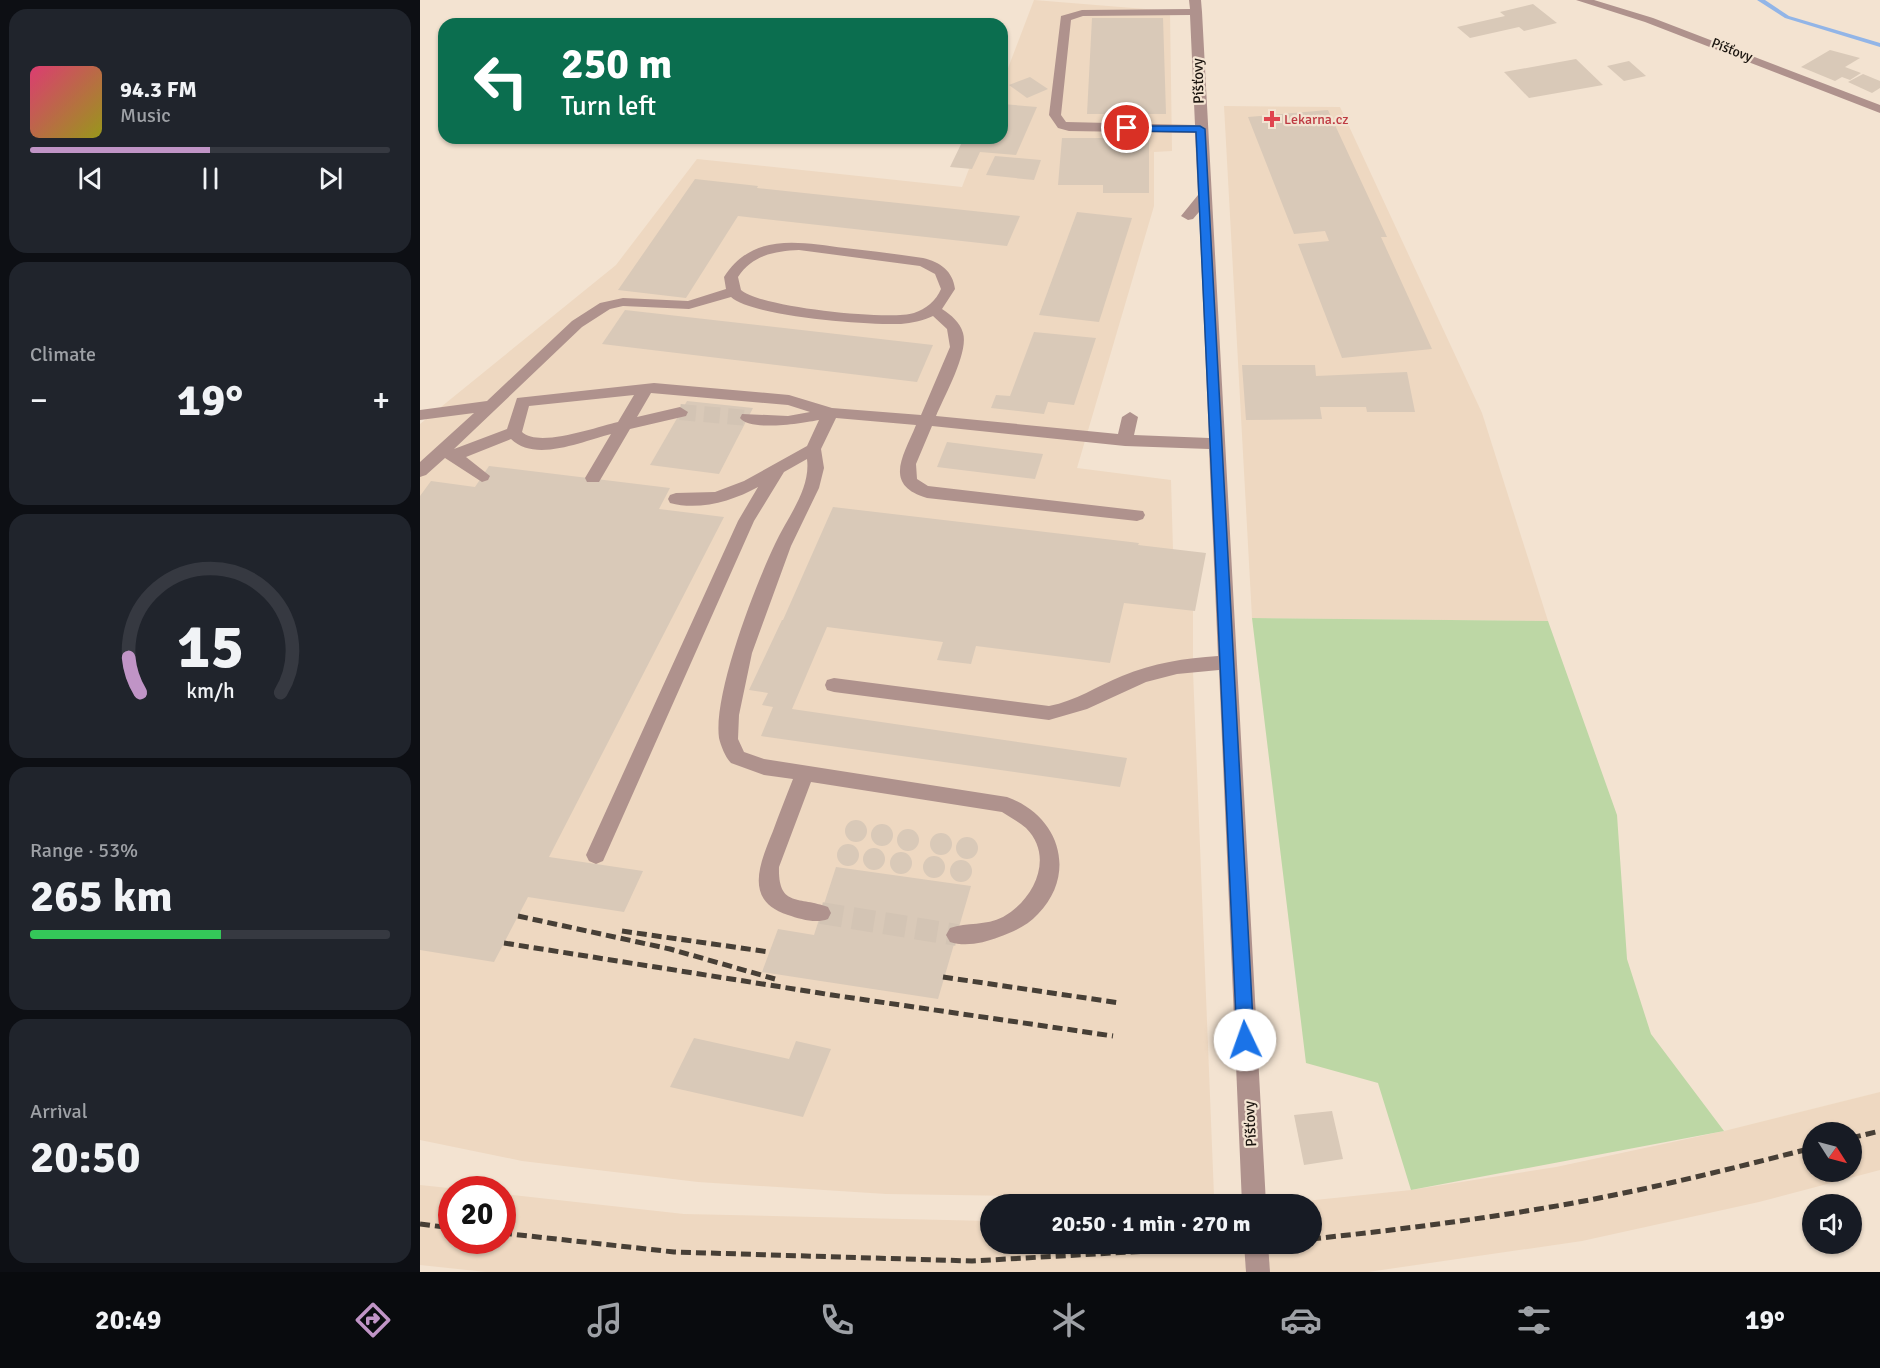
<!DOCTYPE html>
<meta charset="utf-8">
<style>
body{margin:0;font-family:Signika,sans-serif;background:#20242c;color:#f1f3f6;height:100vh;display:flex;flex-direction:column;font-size:22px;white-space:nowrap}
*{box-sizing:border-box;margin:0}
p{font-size:20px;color:#9ea1a6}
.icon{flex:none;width:33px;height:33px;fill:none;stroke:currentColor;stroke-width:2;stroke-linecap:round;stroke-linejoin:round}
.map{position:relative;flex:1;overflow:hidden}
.sheet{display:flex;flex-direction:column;gap:9px;padding:9px;background:#0d0f14;width:420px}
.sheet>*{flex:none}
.guide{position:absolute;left:18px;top:18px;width:570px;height:126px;border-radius:18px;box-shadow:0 2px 4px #0004;background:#0b6e4f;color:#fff;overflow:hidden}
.needle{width:39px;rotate:126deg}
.buttons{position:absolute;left:1382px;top:1122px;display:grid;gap:12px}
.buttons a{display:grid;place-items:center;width:60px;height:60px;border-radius:50%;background:#171b24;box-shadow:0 2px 4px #0004;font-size:30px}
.speed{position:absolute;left:18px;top:1176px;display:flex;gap:12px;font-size:30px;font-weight:700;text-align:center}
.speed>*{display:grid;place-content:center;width:78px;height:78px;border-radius:50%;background:#171b24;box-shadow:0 2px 4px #0004;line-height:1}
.speed .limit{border:9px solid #d22;background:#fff;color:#111}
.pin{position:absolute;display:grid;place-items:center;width:51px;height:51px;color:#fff;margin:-26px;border:3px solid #fff;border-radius:50%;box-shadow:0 2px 6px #0007}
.me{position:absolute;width:66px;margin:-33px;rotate:357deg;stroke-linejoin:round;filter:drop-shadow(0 0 4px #0008)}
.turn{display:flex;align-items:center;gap:21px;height:126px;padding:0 24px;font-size:27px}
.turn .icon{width:78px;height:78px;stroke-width:2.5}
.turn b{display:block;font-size:42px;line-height:51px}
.big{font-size:45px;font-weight:800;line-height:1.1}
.sheet .card{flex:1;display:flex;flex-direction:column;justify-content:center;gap:9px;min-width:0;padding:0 21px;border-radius:18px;background:#20242c}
.sheet .dial{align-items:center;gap:0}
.dial svg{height:156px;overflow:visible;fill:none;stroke:#363941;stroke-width:7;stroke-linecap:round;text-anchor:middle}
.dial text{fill:#f1f3f6;stroke:none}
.song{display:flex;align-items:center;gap:18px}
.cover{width:72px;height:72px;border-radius:9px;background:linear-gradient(135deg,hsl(340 70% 55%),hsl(60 70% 35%))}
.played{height:6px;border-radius:3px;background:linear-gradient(90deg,#c094c6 50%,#363941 50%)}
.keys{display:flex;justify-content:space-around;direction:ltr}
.heat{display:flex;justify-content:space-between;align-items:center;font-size:33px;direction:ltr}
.charge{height:9px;border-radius:4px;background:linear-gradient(90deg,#34c759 53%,#363941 0)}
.trip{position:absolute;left:560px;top:1194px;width:342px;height:60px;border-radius:30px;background:#171b24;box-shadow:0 2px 4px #0004;font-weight:800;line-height:60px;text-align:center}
.tabs{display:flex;height:96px;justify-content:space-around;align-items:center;background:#090b0e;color:#9ea1a6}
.tabs .icon{width:42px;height:42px}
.tabs .on{color:#c094c6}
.tabs b{font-size:27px;color:#f1f3f6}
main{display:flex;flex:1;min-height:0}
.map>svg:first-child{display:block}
.built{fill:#eed8c1;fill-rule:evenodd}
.green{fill:#bdd7a5}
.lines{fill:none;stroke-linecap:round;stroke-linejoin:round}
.stream{fill:#92b5e7;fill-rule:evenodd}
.building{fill:#d9c9b8}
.minor-tunnel-far1{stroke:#d3c4b4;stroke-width:16;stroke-dasharray:16 8;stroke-linecap:butt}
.minor-tunnel{stroke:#d3c4b4;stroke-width:22;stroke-dasharray:22 10;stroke-linecap:butt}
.minor{fill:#af928d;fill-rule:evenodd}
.rail{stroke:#473f36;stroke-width:5;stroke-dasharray:10 5;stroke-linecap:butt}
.route{fill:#1a73e8;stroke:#114b97;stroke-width:1.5}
.health-dot{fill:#e0444e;stroke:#f3e3d1;stroke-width:2}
.labels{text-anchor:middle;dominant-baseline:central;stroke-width:4.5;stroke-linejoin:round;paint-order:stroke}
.far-street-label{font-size:14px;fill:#1b150f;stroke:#f3e3d1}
.far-health-label{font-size:14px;fill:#be3a42;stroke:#f3e3d1;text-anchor:start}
.street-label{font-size:15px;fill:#1b150f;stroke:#f3e3d1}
</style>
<main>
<section class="sheet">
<div class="card">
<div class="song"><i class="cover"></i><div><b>94.3 FM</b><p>Music</p></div></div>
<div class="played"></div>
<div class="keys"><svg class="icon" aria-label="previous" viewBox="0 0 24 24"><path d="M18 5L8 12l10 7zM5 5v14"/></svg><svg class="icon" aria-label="pause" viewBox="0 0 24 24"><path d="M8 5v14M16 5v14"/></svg><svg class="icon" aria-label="next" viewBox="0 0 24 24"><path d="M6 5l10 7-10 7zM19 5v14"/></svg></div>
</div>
<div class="card"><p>Climate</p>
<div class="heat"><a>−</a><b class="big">19°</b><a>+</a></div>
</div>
<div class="card dial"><svg viewBox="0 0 100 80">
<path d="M14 69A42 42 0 1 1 86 69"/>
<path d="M14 69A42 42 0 0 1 8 51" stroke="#c094c6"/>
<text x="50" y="56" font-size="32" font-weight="700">15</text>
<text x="50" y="72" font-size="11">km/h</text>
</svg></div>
<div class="card"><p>Range · 53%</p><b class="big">265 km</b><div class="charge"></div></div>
<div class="card"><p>Arrival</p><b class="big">20:50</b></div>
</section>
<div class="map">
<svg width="1460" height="1272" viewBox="0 0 1460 1272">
<rect width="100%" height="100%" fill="#f3e3d1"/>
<g class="built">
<path d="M614 0 750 11 752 151 734 152V206L657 468 751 480 753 550 785 554 773 611V671L794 1196 666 1197 466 1194 278 1182 102 1161 0 1140V424L196 265 277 159 542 187 561 138H582V84Z"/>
<path d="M804 106 920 107 1062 413 1128 621 832 618Z"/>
<path d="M1460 1092V1170L1339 1202 1162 1241 948 1272H66L0 1265V1185L38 1189 32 1190V1240H82L83 1194 264 1214 570 1221V1244H891V1204H857L991 1190 1136 1167 1304 1131ZM1392 1132H1431V1172H1392Z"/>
</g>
<path class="green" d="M832 618 1128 621 1197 815 1207 959 1231 1034 1304 1131 991 1190 958 1083 886 1063Z"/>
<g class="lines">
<path class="stream" d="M1337 0H1345L1369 16 1460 43V47L1365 18Z"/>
</g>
<g class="building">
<path d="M1113 4 1137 23 1104 31 1099 27 1050 38 1037 27 1085 16 1080 12Z"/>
<path d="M672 18H743L746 114H667Z"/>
<path d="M1410 50 1440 58 1425 67 1441 73 1430 80 1422 77 1415 81 1381 67Z"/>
<path d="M1156 59 1183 85 1109 98 1084 72Z"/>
<path d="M1209 61 1226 76 1204 81 1187 66Z"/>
<path d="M1443 74 1460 81V88L1452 93 1428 82Z"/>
<path d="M610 77 628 89 607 98 589 85Z"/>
<path d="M582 104 617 107 596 155 560 152 552 169 530 167 544 138H582Z"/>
<path d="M908 110 967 237H961L1012 349 922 358 878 244 909 241 905 231 874 234 828 117Z"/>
<path d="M642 138H729V193H683V185H638Z"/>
<path d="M575 156 621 160 614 180 566 175Z"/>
<path d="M275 179 338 186 337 188 600 216 587 246 318 216 266 298 198 290Z"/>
<path d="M657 212 712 218 679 322 619 315Z"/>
<path d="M205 310 513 345 497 382 182 344Z"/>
<path d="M614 332 676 338 654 405 628 402 624 414 571 408 576 395 590 396Z"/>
<path d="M822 365H895L896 376 987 372 995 412H947L946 407H900L902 419 826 420Z"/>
<path d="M267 401 333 408 299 474 230 465Z"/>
<path d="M527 442 623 454 615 479 517 467Z"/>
<path d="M69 466 250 488 239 509 304 517 129 857 223 871 204 912 108 897 74 962 0 950V496L11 481 55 487Z"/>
<path d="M413 507 719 543 718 545 786 553 775 611 704 603 690 663 556 646 551 664 517 660 523 642 407 627 372 709 707 758 700 787 341 736 353 707 342 705 348 693 329 690 362 620H363Z"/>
<circle cx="436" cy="831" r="11"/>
<circle cx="462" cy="835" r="11"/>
<circle cx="488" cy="840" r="11"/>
<circle cx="521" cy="844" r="11"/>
<circle cx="547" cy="848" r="11"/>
<circle cx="428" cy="855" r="11"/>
<circle cx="454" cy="859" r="11"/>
<circle cx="481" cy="863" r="11"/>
<circle cx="514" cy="867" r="11"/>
<circle cx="541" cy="871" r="11"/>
<path d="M416 867 551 886 518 999 342 972 358 929 394 935Z"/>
<path d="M274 1038 369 1059 376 1041 411 1049 383 1117 250 1087Z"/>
<path d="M912 1111 923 1159 884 1165 874 1115Z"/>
</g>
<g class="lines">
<path class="minor-tunnel-far1" d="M260 412 328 418"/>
<path class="minor-tunnel" d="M401 913 537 935"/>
<g class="minor">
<path d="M769 0H781L782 12 846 1204H822L799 670 757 674 726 682 667 709 629 720 414 692 407 690 405 685 407 680 414 678 629 706C656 701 677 686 702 676 733 663 765 658 798 656L789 449 705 446 512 426 496 464 497 479 508 486 723 511 725 515 723 519 717 521 507 498C462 485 484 455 496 425L416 418 401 449 404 468 399 488 371 546 332 653 319 715 318 739 324 752 344 759 587 797C639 815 658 873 618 914 607 926 593 932 579 937 564 943 545 947 530 942L526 935 530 928C547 922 566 926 583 917 614 900 635 857 606 828 599 822 590 817 582 812L391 782 359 867C358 908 379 896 408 907L411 913 408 919C396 924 380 919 368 915 323 901 340 863 353 831 359 814 366 797 373 779L344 775 311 763C305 757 301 746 299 738 293 694 335 586 355 544 367 518 391 489 387 459L364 472 334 521 183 861 176 864 169 861 166 855 318 521 338 487C313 501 279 511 250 503L248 499 250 495 256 493 295 492 324 481 387 446 399 420C383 423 331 432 320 418L322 414 368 416 390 412 368 405 231 393 217 417 260 407 268 412 266 416 210 429 179 482H167L165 478 191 434C163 441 115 463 91 439L46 457 70 476 68 480 62 482 25 458 6 475 0 477V462L54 413 0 420V410L67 401 152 321 180 303 203 298 268 301 306 289 304 277C333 232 379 242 425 248 451 251 477 254 503 258 520 262 533 271 535 289L522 309C531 315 540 322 543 333 549 352 524 397 516 416L698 434 702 417 710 412 718 417 714 435 789 438 779 212 773 219 768 220 761 216 778 195 775 133 649 131 638 128 629 115 641 16 662 10 770 9ZM770 15 775 125 646 122 641 115 651 20 663 16ZM379 250 500 266 515 274 521 289C516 301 506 309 494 313 469 321 339 307 321 290L318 277C332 255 355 251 379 250ZM311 297C333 317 449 325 481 324 492 323 502 321 513 316L527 329 530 347 501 415 412 408 369 395 234 383 97 398 87 429 34 449 162 327 190 309 203 306 269 309ZM214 395 198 422C176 427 119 448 102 432L109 406Z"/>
<path d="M1156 0H1174L1233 18 1460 105V113L1225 22Z"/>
<path d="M824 1244H848L850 1272H826Z"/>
</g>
<g class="rail">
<path d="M98 916 250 949 355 979"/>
<path d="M202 931 349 952"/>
<path d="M84 943 412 995 693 1036"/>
<path d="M523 977 700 1003"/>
<path d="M1431 1138 1460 1131"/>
<path d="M0 1224 32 1228"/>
<path d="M82 1233 254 1252 552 1261 851 1244"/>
<path d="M891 1239C977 1230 1063 1219 1148 1204 1230 1189 1311 1169 1392 1148"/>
</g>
</g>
<path class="route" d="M704 126H780L785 129 834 1040 831 1045 825 1047 819 1045 817 1040 776 132 707 131 702 128Z"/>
<path class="health-dot" d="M849 110h6v6h6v6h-6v6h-6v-6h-6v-6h6z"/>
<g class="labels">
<g class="far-street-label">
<text transform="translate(1312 50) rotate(21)">Píšťovy</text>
</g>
<g class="far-health-label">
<text x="864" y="119">Lekarna.cz</text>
</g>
<g class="street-label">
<text transform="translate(778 81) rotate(-92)">Píšťovy</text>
<text transform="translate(830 1124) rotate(-93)">Píšťovy</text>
</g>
</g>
</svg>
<div class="buttons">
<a><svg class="needle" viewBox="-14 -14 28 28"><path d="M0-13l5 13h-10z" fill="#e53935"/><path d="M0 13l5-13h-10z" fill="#9ea1a6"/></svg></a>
<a><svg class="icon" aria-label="sound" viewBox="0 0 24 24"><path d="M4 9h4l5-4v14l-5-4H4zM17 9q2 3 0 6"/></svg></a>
</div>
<div class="speed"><div class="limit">20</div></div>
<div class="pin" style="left:707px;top:128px;background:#d93025"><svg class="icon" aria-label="arrive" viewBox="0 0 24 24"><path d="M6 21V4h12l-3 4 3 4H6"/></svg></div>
<svg class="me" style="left:825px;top:1040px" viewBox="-20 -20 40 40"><circle r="19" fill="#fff"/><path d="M0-13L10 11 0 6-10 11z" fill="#1a73e8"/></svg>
<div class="trip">20:50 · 1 min · 270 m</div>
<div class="guide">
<div class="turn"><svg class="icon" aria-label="left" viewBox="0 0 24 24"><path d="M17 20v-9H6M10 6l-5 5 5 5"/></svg><div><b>250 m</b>Turn left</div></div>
</div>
</div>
</main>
<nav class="tabs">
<b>20:49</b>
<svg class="icon on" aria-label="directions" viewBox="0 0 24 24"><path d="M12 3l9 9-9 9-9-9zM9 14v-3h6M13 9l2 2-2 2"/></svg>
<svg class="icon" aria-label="music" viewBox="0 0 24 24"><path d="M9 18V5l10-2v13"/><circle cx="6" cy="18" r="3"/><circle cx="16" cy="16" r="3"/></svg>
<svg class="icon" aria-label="phone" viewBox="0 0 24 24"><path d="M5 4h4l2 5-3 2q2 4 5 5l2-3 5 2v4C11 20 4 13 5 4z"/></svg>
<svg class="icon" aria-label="climate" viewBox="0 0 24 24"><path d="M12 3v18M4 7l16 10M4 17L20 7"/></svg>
<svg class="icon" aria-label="car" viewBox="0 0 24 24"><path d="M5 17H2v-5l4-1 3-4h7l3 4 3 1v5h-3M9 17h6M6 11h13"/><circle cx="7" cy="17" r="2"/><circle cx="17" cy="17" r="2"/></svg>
<svg class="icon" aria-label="filters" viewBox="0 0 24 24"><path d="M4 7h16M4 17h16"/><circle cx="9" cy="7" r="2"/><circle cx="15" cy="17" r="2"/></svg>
<b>19°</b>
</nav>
